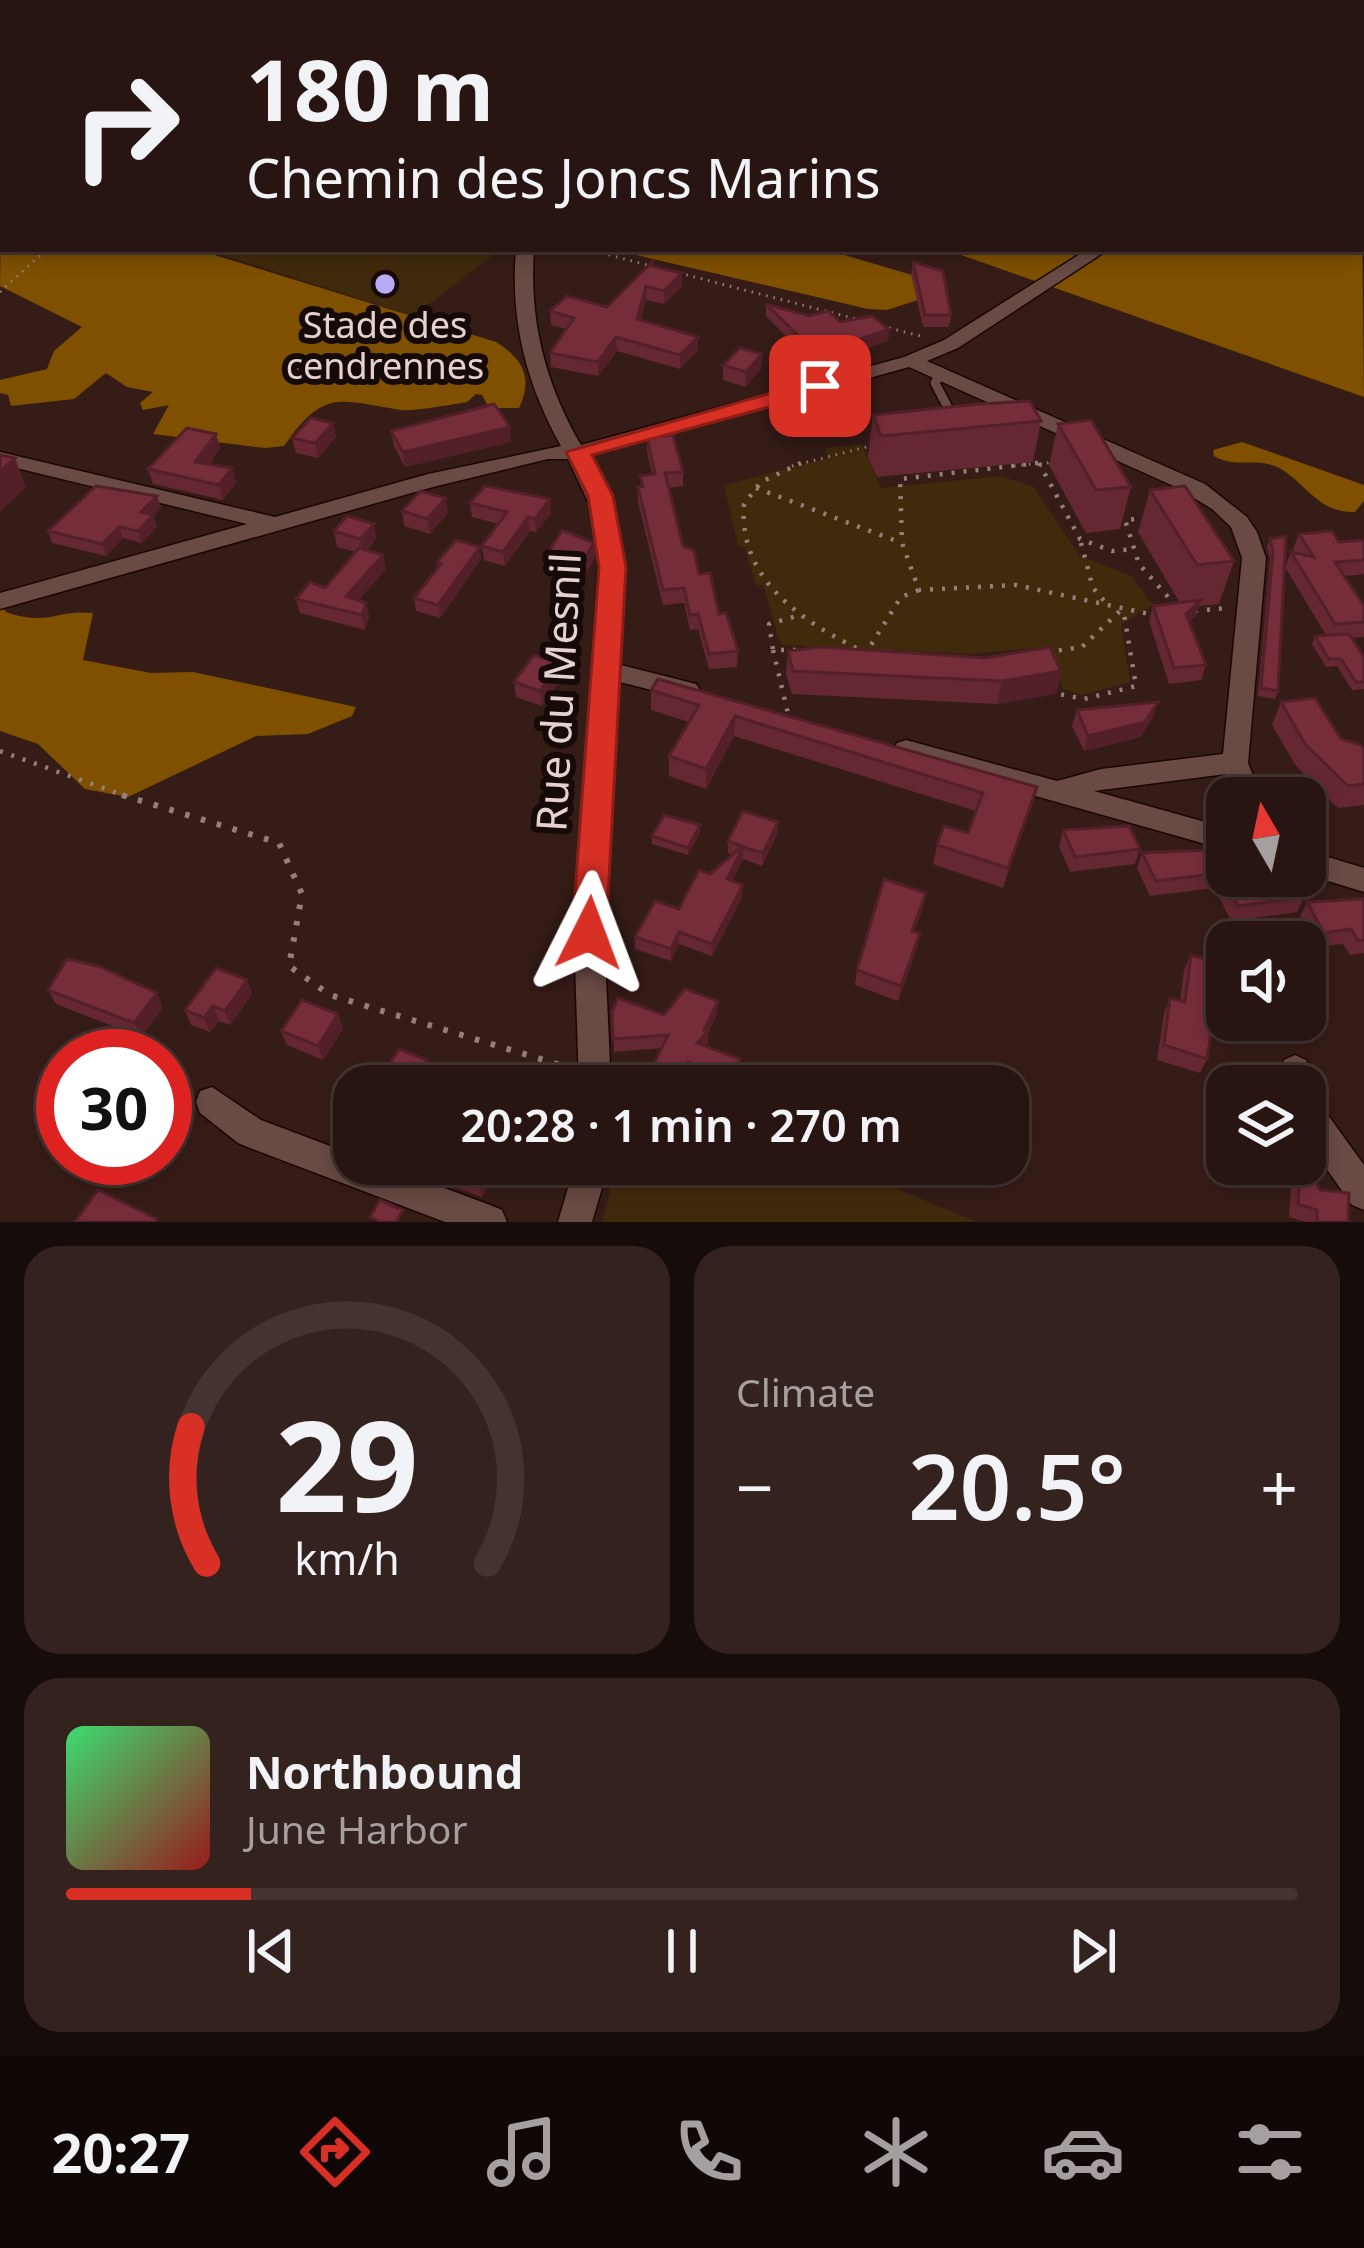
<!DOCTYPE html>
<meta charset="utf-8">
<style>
body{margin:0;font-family:"Noto Sans",sans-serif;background:#34221f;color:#f1f3f6;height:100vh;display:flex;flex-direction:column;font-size:45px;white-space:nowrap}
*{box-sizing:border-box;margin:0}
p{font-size:39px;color:#a59f9f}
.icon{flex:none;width:66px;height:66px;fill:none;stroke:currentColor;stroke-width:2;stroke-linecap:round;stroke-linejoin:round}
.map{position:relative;height:1222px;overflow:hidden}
.sheet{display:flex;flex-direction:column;gap:24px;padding:24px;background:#160c09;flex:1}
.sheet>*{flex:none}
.top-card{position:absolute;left:0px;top:0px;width:1365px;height:252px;box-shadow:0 6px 18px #0003,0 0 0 3px #443431;background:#281511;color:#f1f3f6;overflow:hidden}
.needle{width:78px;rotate:351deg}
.tools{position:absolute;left:1206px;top:777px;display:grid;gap:24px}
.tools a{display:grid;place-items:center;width:120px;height:120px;border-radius:24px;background:#281511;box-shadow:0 6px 18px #0003,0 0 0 3px #443431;font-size:60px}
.speed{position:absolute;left:36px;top:1029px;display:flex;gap:24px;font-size:60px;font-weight:700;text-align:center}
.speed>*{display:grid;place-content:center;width:156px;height:156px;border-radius:50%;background:#281511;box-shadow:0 6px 18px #0003,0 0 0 3px #443431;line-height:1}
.speed .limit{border:18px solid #d22;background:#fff;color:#111}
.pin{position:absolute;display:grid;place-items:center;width:102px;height:102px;color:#fff;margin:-51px;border-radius:24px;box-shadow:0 6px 18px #0006}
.me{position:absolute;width:132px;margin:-66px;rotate:3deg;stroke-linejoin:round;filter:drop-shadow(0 0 9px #0008)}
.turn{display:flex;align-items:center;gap:42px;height:252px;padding:0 48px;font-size:54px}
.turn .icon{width:156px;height:156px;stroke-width:2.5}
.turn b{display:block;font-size:84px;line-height:102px}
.big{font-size:90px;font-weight:600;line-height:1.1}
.sheet .tile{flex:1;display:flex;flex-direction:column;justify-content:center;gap:18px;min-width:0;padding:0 42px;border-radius:36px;background:#34221f}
.sheet .dial{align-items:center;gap:0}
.dial svg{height:312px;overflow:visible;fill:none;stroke:#443431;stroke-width:7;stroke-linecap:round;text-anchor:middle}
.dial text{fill:#f1f3f6;stroke:none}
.song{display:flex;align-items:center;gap:36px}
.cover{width:144px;height:144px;border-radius:18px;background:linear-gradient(135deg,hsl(140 70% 55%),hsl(0 70% 35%))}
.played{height:12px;border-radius:6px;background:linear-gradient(90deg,#d93025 15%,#443431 15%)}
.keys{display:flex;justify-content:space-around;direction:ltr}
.heat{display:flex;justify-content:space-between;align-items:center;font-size:66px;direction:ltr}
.sheet .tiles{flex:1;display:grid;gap:24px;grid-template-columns:1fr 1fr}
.tile:last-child{grid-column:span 2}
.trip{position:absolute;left:333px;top:1065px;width:696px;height:120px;border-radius:36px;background:#281511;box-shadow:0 6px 18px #0003,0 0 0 3px #443431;font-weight:600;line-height:120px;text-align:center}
.tabs{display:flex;height:192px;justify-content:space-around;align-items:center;background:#100807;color:#a59f9f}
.tabs .icon{width:84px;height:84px}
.tabs .current{color:#d93025}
.tabs b{font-size:54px;color:#f1f3f6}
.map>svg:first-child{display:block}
.green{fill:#402a0c}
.forest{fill:#7e5000}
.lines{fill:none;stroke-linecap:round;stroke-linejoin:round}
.lane-casing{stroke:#1c0603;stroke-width:12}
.street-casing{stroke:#1c0603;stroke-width:3}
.path-far2{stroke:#957f7b;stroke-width:3;stroke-dasharray:1.5 6;stroke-linecap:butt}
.path-far1{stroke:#957f7b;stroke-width:4.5;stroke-dasharray:3 9;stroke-linecap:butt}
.path{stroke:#957f7b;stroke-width:6;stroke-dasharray:4.5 12;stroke-linecap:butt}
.lane{stroke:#694a44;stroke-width:9}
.street{fill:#694a44;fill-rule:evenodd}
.wall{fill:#652732}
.shaded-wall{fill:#532029}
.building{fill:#762d3a;stroke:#532029;stroke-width:3}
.route{fill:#d93025;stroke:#8d1f18;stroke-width:3}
.poi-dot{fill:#b9abf7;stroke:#160a08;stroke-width:4.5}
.labels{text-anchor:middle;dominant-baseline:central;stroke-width:12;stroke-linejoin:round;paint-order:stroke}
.far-poi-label{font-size:36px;fill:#e5d2ce;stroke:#160a08}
.street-label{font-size:42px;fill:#e5d2ce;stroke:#160a08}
</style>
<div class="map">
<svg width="1364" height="1222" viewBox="0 0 1364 1222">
<rect width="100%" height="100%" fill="#361c17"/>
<g class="green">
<path d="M218 249H494L499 250 414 316 213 252Z"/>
<path d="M862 444 881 488 1001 476 1034 487 1079 555 1131 576 1153 605 1121 624 1130 682 1082 695 1063 689 1044 647 972 654 781 645 763 585H756L744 546H738L724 485 828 458 825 448Z"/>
<path d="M617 1164H837L977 1222H602Z"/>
</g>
<g class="forest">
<path d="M0 0H1071L3 3 0 21Z"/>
<path d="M3 95V249H195L496 342C524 359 533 379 519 408H489L482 395 476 394 467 402C456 404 409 412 401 410 339 400 324 388 284 446L265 448 153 434 169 405 143 410 140 403 153 392 127 387 106 373 74 399 11 406 8 395 0 393V380L47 369 54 351 82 327 0 286Z"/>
<path d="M1362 217 1364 397 944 249H1362Z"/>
<path d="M610 249H824L919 277 918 300 887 310 868 309Z"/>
<path d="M1242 442 1364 485V501L1355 512C1319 513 1307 485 1281 469 1258 456 1236 469 1214 456L1213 450Z"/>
<path d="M0 600 6 612C50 627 54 609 93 613L83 660 151 673 193 672 356 707 352 716 308 734 256 736 128 797 85 789 38 744 0 731Z"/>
</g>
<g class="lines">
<defs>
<path id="lane" d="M940 374 935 383 954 419"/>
<g id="street">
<path d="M3 18V26L0 27V19Z"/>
<rect x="0" y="77" width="3" height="9"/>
<path d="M516 249H534C529 321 545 383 581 445L904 357 944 340 1088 249H1109L958 348 927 361 1205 484 1247 517 1257 532 1266 558 1248 763 1262 798H1234L1226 774 1094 791 1227 828V850L897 757 893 750 897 743 906 740 1057 781 1101 769 1223 754 1242 558 1231 527 1212 509 1178 488 909 367 587 456C633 536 621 576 617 664L696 684 700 690 696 696 687 699 616 681 604 933 611 1086H579L574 933 600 543 591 508 568 459H548L433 487 0 609V593L247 524 0 464V452L275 517 428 474 561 446C526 383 510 321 516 249Z"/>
<path d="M1305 850 1364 868V892L1305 874Z"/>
<path d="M1295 1055 1306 1060C1312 1073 1316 1084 1309 1097L1317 1100 1364 1165V1210L1352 1205 1305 1138V1086H1282L1279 1070 1284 1060Z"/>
<path d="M212 1087 261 1120 354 1155V1164H380L490 1205 502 1210 507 1222H445L250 1148 238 1143 200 1113 196 1102 200 1091Z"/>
<path d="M575 1164H609L592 1222H558Z"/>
</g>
</defs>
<use href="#lane" class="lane-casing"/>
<use href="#street" class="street-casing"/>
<g class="path-far2">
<path d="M587 249 651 266"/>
<path d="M679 273 860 320"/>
<path d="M0 292 47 249"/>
<path d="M882 326 924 337"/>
<path d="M792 466 870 446"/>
<path d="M1014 466 1038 463"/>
<path d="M1040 466 1055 460"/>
</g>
<g class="path-far1">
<path d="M801 463 761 482 744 504C738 582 805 623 866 653L901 597 919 590"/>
<path d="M1038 463 900 479 902 543 919 590 1016 585 1154 615"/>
<path d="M1039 463 1080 539 1112 551 1135 549"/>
<path d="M756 488 902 543"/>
<path d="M1146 518 1125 520 1139 564 1175 605"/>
<path d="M1081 543 1093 588 1106 603"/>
<path d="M1195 611 1226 608"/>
<path d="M773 650 789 718"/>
<path d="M796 650H773L769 624 797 616"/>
<path d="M1047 652 1082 647 1122 609"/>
<path d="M1055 685 1059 694 1084 699 1136 686 1123 608"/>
<path d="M0 751 131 798"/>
</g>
<path class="path" d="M122 795 279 843 302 894 289 966 330 995 567 1067"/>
<use href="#lane" class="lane"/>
<use href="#street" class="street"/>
</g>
<g class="wall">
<path d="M913 262 951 315 949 327H923L911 274Z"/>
<path d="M654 266 682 286 664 304 646 300 640 320 698 350 680 369 617 351 598 376 551 367 550 353 566 329 551 325 550 311 607 307Z"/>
<path d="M766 304 840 322 889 329 888 341 816 366 766 316Z"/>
<path d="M762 354 761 369 745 387 723 380V365Z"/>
<path d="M873 415 1041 421 1033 462 877 477 868 457Z"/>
<path d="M333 423 336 437 318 458 296 453 292 438Z"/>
<path d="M1058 424 1131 487 1120 529 1086 533 1049 465Z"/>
<path d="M391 431 511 442 405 467 394 446Z"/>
<path d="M216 434 220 448 209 464 232 468 236 483 223 500 153 484 148 469Z"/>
<path d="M647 437 683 472V486L668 488 683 546 738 651 737 667 709 669 698 629 690 630 684 603 663 605 638 502V487H641L640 476 652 474 647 452Z"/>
<path d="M1150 490 1234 561 1219 604 1199 606 1196 616 1189 622 1206 665 1201 680 1169 684 1149 621 1153 606 1180 603 1138 532Z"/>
<path d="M157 496 161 508 153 515 157 527 142 543 123 538 106 556 52 543 48 531Z"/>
<path d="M550 499 551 513 536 532 530 531 505 566 484 560 482 546 499 524 472 517 470 503Z"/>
<path d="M402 511 448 513 430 534 404 526Z"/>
<path d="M374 524 376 539 367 550 386 569 358 600 366 603 369 617 365 630 300 613 296 599 325 588 356 552 337 547 334 531Z"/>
<path d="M1299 534 1339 542 1364 540V574L1344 576 1364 606V637L1351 638 1364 657V689L1352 690 1337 666 1326 667 1312 644 1315 636 1326 635 1285 567 1291 552 1295 553 1293 549Z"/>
<path d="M1286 536 1278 691 1275 699 1258 696 1270 558 1267 547 1270 539Z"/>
<path d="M594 543 595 558 584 576 549 568 548 553Z"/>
<path d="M481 559 440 618 416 611 414 598 438 568 437 562Z"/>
<path d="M788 651 1061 671 1056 694 997 704 792 694 786 674Z"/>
<path d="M560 663 561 679 542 706 516 697 514 682Z"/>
<path d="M651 690 1037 787 1003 888 933 864 937 845 968 833 976 811 734 736 706 789 669 776V756L689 722 651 710Z"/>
<path d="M1281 702 1341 739 1364 749V805L1338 808 1296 766 1272 725Z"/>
<path d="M1077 710 1153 717 1140 737 1084 751 1072 726Z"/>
<path d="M778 822 777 834 762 866 743 859 732 881 742 897 712 956 679 944 671 961 635 949V937L679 909 710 874 732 855 728 853V841Z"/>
<path d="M700 825V833L688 855 652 844V836Z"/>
<path d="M1063 830 1140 849 1135 864 1070 872 1059 846Z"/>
<path d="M1142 853 1221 873 1215 888 1150 896 1137 868Z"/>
<path d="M1224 878 1304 897 1297 912 1231 921 1217 893Z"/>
<path d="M1364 899V953L1350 955 1343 944 1317 947 1300 917 1307 902Z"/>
<path d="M923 908 914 931 920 933 917 948 898 1001 855 985 857 970Z"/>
<path d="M1191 955 1227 1015 1220 1030 1212 1027 1207 1059 1200 1073 1157 1060 1164 1013 1170 998 1180 1001 1184 970Z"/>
<path d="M247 980 252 994 230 1025 219 1021 210 1032 191 1025 185 1010Z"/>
<path d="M48 990 163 1007 141 1037 56 1004Z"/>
<path d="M612 1012 664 1015 717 1014 708 1032V1044L706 1046 740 1072 733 1086H719L688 1074 682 1086 654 1077V1064L662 1048 614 1052Z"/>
<path d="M338 1014 343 1029 323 1060 287 1045 281 1031Z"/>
<path d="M434 1164H500L482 1197 435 1180 432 1167Z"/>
<path d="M1244 1164H1305L1320 1190 1348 1221 1351 1222H1306L1289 1217 1291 1187 1257 1184Z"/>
</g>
<g class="shaded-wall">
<path d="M682 273V286L664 304V291Z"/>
<path d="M646 286V300L637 332V319Z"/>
<path d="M889 329 888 341 816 366 817 354Z"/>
<path d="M616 337 617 351 598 376V362Z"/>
<path d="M698 337V350L680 369V355Z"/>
<path d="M762 354 761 369 745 387 746 372Z"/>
<path d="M333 423 336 437 318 458 315 443Z"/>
<path d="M510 427 511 442 405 467 403 452Z"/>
<path d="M216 434 220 448 199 476 195 462Z"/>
<path d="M15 458 26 487 0 512V471Z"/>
<path d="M232 468 236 483 223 500 219 485Z"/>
<path d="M157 496 161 508 145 524 141 512Z"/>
<path d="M446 498 448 513 430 534 427 519Z"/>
<path d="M550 499 551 513 536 532 535 519Z"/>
<path d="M153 515 157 527 142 543 138 531Z"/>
<path d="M528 517 530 531 505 566 503 552Z"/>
<path d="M374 524 376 539 363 554 360 539Z"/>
<path d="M119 527 123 538 106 556 102 544Z"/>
<path d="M594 543 595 558 584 576 583 561Z"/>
<path d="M480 547 481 559 440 618 438 605Z"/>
<path d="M383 555 386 569 350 610 346 596Z"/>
<path d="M1201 600 1196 616 1181 630 1186 614Z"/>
<path d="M366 603 369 617 365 630 362 615Z"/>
<path d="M560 663 561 679 542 706 540 691Z"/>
<path d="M1061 671 1056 694 997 704 1002 681Z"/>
<path d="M1158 702 1153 717 1140 737 1084 751 1088 736Z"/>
<path d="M735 716 734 736 706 789V769Z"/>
<path d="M1037 787 1032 806 1003 888 1008 868Z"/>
<path d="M778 822 777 834 762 866 763 853Z"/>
<path d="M700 825V833L688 855V848Z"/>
<path d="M743 847V859L727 892V879Z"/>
<path d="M743 885 742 897 712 956V944Z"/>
<path d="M926 893 923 908 909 945 912 931Z"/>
<path d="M679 932V944L671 961V949Z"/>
<path d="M920 933 917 948 898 1001 901 986Z"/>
<path d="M247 980 252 994 230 1025 225 1011Z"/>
<path d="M157 993 163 1007 141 1037 134 1023Z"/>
<path d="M718 1001 717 1014 708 1032V1044L697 1055V1043Z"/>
<path d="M213 1006 219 1021 210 1032 204 1018Z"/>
<path d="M338 1014 343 1029 323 1060 318 1046Z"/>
<path d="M740 1059V1072L733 1086H732V1078Z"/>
<path d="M427 1060 430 1075 423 1086H411Z"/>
<path d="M688 1062V1074L682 1086V1074Z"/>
<path d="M491 1164H500L482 1197 479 1185Z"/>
</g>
<g class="building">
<path d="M1313 0H1364L1362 7V3H1313Z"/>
<path d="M654 260 652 266 682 273 664 291 646 286 637 319 698 337 680 355 616 337 598 362 550 353 574 318 550 311 567 296 607 307Z"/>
<path d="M913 262 943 271 951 315H925Z"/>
<path d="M766 304 809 316 828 311 840 322 872 316 889 329 817 354Z"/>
<path d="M740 348 762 354 746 372 723 365Z"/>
<path d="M1030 401 1041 421 881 436 873 415 978 404Z"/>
<path d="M494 404 510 427 403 452 391 431Z"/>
<path d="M311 418 333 423 315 443 292 438Z"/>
<path d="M1091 420 1131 487 1096 490 1058 424Z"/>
<path d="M187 428 216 434 195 462 232 468 219 485 148 469Z"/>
<path d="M673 435 683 472 665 473 683 546 694 551 699 574 710 573 719 614 726 613 738 651 709 654 698 614 690 615 684 588 663 590 638 487 643 486 640 476 655 474 647 437Z"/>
<path d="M0 455 15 458 0 471Z"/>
<path d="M96 486 157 496 141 512 153 515 138 531 119 527 102 544 48 531Z"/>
<path d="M485 486 550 499 535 519 528 517 503 552 482 546 507 512 470 503Z"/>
<path d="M1185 486 1234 561 1197 565 1150 490Z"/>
<path d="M420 491 446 498 427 519 402 511Z"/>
<path d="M347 516 374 524 360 539 334 531Z"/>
<path d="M562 530 594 543 583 561 548 553Z"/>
<path d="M1332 531 1339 542 1364 540V560L1335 562 1364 606V622L1335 624 1291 552 1314 557 1299 534Z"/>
<path d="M1286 536 1278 691 1261 688 1273 551 1270 539Z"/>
<path d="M456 540 480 547 438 605 414 598 441 564 437 562Z"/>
<path d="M359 548 383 555 346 596 366 603 362 615 296 599 310 582 325 588Z"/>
<path d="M1201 600 1186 614 1206 665 1174 668 1153 606Z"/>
<path d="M1349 634 1364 657V682H1356L1341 659H1329L1315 636Z"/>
<path d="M821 647 986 658 1050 647 1061 671 1002 681 793 671 788 651Z"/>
<path d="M534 655 560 663 540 691 514 682Z"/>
<path d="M658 679 1037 787 1008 868 937 845 944 826 968 833 983 793 735 716 706 769 669 756 699 705 651 690Z"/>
<path d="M1315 698 1341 739 1361 745 1364 749V784L1348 786 1305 744 1281 702Z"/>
<path d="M1158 702 1145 722 1088 736 1077 710Z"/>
<path d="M743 811 778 822 763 853 743 847 727 879 743 885 712 944 679 932 671 949 635 937 655 901 679 909 699 870 710 874 743 846 728 841Z"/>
<path d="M664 815 700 825 688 848 652 836Z"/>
<path d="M1129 826 1140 849 1075 857 1063 830Z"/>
<path d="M1209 850 1221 873 1156 881 1142 853Z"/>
<path d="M1257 876H1292L1304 897 1238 906 1224 878Z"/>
<path d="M884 879 926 893 912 931 920 933 901 986 857 970Z"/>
<path d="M1364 899V940L1358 941 1351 929 1324 933 1307 902Z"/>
<path d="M1191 955 1227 966V1015L1214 1011 1207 1059 1164 1045 1170 998 1185 1002Z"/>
<path d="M67 959 98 966 157 993 134 1023 48 990Z"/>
<path d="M216 968 247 980 225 1011 213 1006 204 1018 185 1010Z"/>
<path d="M685 989 718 1001 704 1030 708 1031 697 1043 740 1059 732 1078 688 1062 682 1074 654 1064 668 1035 613 1039 612 1012 618 998 664 1015Z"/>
<path d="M302 1000 338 1014 318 1046 281 1031Z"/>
<path d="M399 1049 427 1060 411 1086H375Z"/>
<path d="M502 1077 525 1086H497Z"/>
<path d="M434 1164H491L479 1185 432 1167Z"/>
<path d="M1261 1164H1305L1320 1190 1349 1193 1348 1221 1351 1222H1317V1210L1298 1204 1300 1174 1265 1170Z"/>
<path d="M98 1190 157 1219 155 1222H75Z"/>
<path d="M380 1200 403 1210 396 1222H381L370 1217Z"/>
</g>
<path class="route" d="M820 379 828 381V391L592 455 613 496 626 567 606 933 601 943H577L572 933 599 567 588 496 566 452Z"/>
<circle class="poi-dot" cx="385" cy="284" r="12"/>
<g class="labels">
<g class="far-poi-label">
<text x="385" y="324">Stade des<tspan x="385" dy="41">cendrennes</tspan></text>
</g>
<g class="street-label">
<text transform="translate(557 692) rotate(-87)">Rue du Mesnil</text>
</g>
</g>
</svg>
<div class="tools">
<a><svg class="needle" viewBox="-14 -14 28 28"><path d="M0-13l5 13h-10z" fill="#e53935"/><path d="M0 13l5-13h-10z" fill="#a59f9f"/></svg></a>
<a><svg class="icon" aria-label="sound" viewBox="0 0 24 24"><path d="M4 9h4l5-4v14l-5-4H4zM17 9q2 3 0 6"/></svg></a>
<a><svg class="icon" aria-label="layers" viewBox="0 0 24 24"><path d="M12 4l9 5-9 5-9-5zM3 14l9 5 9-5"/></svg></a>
</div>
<div class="speed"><div class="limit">30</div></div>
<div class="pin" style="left:820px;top:386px;background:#d93025"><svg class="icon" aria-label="arrive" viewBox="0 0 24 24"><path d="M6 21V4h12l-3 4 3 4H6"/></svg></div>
<svg class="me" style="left:589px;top:933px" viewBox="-20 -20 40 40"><path d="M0-17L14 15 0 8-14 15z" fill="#d93025" stroke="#fff" stroke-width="4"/></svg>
<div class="trip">20:28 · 1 min · 270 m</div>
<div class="top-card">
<div class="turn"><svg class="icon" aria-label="right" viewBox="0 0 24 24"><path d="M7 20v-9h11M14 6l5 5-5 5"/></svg><div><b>180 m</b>Chemin des Joncs Marins</div></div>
</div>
</div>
<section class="sheet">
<div class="tiles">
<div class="tile dial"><svg viewBox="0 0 100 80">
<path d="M14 69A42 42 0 1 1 86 69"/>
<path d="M14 69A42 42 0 0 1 10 34" stroke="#d93025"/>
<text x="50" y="56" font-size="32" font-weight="700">29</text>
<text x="50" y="72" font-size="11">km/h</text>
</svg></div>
<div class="tile"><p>Climate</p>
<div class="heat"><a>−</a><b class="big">20.5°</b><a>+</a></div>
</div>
<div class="tile">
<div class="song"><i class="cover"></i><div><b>Northbound</b><p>June Harbor</p></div></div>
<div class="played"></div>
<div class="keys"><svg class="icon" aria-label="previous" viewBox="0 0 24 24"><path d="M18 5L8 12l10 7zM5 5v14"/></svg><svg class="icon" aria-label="pause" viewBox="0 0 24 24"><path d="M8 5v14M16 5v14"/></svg><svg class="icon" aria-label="next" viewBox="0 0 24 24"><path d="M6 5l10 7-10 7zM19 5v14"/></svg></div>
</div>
</div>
</section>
<nav class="tabs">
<b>20:27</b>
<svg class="icon current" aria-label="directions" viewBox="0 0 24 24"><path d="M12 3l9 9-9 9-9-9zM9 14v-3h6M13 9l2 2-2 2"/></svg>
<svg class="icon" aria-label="music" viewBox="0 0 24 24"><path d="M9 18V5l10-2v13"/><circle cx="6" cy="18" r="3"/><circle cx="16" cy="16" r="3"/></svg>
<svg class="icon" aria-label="phone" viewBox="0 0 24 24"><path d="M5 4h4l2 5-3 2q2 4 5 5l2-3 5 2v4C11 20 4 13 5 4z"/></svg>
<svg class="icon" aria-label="climate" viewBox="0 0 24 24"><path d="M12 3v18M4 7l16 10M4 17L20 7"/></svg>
<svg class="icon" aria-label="car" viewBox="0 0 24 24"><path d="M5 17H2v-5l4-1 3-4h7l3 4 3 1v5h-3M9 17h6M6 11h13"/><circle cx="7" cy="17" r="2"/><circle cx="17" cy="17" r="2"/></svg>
<svg class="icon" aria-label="filters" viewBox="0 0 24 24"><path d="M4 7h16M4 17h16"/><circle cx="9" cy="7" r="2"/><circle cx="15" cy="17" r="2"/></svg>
</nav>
